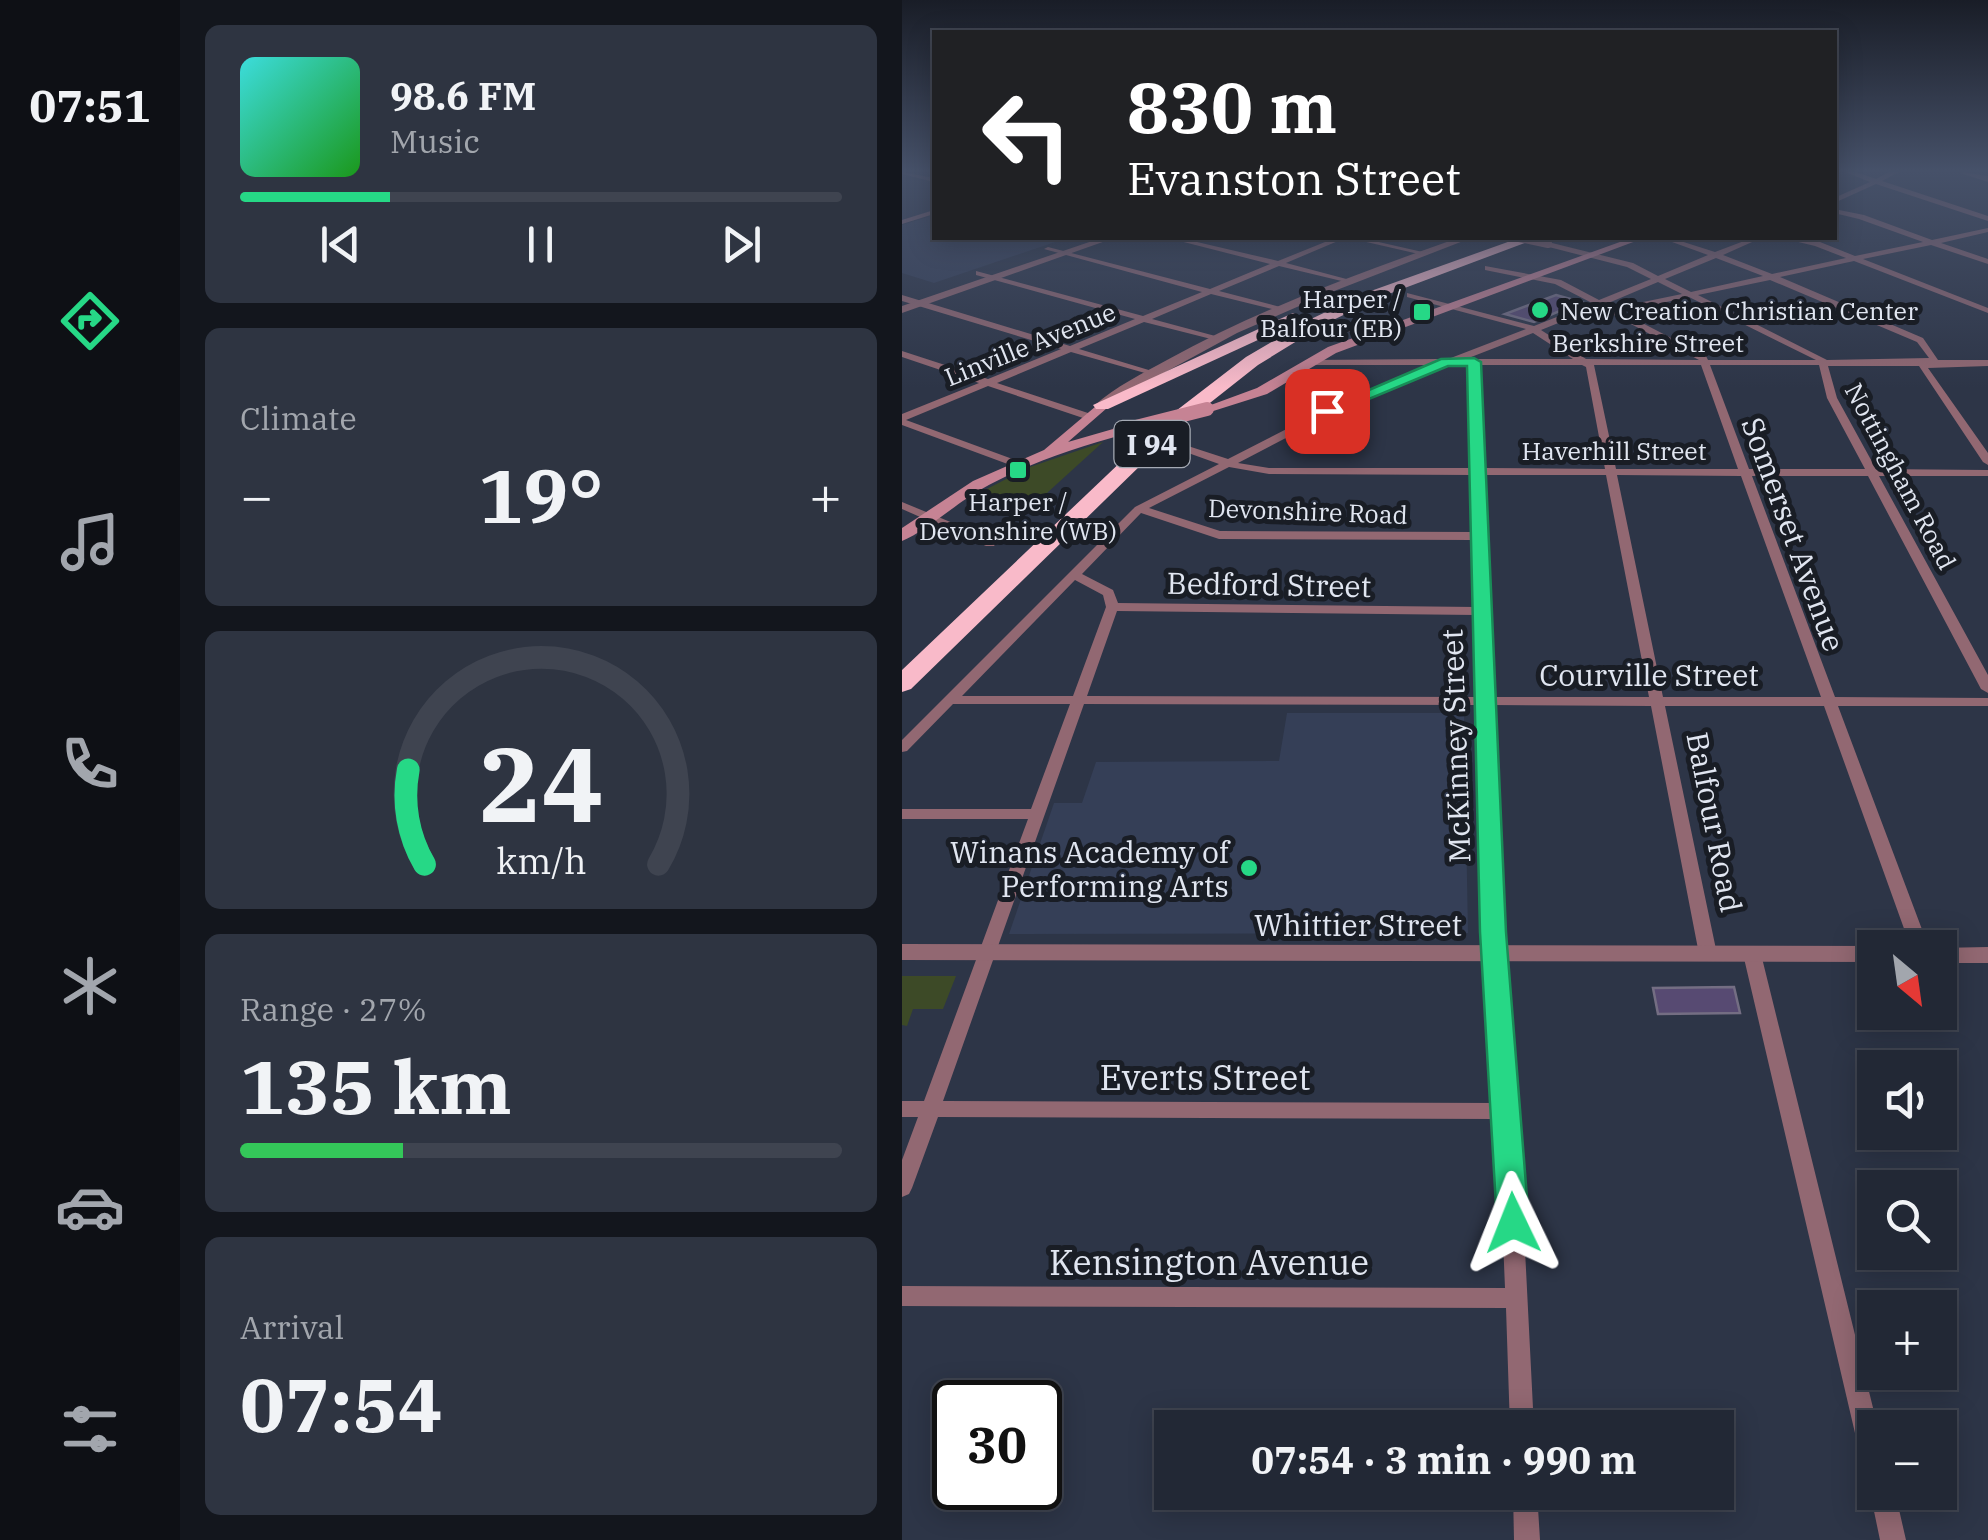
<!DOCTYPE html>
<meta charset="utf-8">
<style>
body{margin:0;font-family:"IBM Plex Serif",serif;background:#2e3441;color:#f1f3f6;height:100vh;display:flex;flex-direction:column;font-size:38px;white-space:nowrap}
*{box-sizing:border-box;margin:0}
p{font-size:32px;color:#a2a6ad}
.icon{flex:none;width:55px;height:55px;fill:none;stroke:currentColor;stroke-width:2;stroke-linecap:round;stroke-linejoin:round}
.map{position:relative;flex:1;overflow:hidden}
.sheet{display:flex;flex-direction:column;gap:25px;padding:25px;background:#13161d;width:722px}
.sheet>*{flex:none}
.banner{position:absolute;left:30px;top:30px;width:905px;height:210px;border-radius:0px;box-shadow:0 5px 25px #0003,0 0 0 2px #3f4450;background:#202124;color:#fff;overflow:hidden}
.needle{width:65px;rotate:151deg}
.buttons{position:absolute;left:955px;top:930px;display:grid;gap:20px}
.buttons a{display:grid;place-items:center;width:100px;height:100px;border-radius:0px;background:#222835;box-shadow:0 5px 25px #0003,0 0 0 2px #3f4450;font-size:50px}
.speed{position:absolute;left:30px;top:1380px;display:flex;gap:20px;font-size:50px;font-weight:700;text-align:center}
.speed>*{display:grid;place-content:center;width:130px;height:130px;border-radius:50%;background:#222835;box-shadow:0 5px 25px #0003,0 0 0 2px #3f4450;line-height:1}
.speed .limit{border:5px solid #111;border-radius:15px;background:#fff;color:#111}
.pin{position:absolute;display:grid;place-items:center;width:85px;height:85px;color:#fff;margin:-42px;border-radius:20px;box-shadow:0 5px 15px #0006}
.me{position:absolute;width:110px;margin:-55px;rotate:358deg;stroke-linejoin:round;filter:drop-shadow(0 0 8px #0008)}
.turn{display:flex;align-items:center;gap:35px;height:210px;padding:0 30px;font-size:45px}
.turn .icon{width:130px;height:130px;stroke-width:2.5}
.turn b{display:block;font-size:70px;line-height:85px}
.big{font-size:75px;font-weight:700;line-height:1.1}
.sheet .widget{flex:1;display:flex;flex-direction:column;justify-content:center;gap:15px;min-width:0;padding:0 35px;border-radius:15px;background:#2e3441}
.sheet .dial{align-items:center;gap:0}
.dial svg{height:260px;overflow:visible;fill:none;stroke:#3f4450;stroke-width:7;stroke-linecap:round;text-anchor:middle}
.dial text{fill:#f1f3f6;stroke:none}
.song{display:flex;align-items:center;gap:30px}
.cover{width:120px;height:120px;border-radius:15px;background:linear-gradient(135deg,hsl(180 70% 55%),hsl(120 70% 35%))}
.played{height:10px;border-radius:5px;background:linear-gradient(90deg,#26d886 25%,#3f4450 25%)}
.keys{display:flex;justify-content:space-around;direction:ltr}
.heat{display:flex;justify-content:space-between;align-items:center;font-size:55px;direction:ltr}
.charge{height:15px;border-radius:8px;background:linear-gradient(90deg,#34c759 27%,#3f4450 0)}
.trip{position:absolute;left:252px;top:1410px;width:580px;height:100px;border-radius:0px;background:#222835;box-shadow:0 5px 25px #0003,0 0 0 2px #3f4450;font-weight:700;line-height:100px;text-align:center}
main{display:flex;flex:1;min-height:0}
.dock{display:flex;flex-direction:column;width:180px;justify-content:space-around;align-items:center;background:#0e1015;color:#a2a6ad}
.dock .icon{width:70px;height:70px}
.dock .active{color:#26d886}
.dock b{font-size:45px;color:#f1f3f6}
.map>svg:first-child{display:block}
.built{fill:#353f57}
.green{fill:#3d4a27}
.building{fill:#574a72;stroke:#746e83;stroke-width:2.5}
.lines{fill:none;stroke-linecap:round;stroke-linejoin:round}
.minor{fill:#926872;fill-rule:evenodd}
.tertiary{fill:#926872;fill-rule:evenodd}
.secondary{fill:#c68394;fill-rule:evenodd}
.motorway{fill:#f9bac9;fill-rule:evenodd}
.minor-bridge{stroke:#926872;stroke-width:8}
.secondary-bridge{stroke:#c68394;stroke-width:14}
.route{fill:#26d886;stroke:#198c57;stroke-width:2.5}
.poi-dot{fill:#26d886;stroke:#191d25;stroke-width:4}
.labels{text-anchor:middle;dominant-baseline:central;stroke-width:10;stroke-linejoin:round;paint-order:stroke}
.far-poi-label{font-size:25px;fill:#e1e6f1;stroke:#191d25;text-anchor:end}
.far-street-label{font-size:25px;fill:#e1e6f1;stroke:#191d25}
.shield{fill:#191d25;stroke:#a5aab4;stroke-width:2.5}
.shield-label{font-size:28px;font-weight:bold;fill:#e1e6f1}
.street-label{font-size:30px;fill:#e1e6f1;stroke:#191d25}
.poi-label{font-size:30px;fill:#e1e6f1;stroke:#191d25;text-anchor:end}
.near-street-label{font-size:35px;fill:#e1e6f1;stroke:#191d25}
</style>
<main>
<nav class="dock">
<b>07:51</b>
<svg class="icon active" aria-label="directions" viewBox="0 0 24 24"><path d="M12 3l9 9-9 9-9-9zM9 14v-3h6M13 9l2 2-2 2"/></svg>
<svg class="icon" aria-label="music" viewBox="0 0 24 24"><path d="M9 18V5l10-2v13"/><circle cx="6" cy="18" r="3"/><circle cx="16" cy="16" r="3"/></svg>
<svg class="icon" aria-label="phone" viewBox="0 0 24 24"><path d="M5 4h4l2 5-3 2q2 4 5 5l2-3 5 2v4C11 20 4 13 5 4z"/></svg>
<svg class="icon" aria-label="climate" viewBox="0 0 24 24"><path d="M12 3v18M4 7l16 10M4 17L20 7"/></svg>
<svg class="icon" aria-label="car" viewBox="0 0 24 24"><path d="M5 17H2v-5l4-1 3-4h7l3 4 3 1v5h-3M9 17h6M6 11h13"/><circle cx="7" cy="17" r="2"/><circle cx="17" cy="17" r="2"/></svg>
<svg class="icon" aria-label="filters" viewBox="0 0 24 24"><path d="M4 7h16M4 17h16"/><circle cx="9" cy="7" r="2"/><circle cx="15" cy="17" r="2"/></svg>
</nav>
<section class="sheet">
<div class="widget">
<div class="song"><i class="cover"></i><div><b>98.6 FM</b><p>Music</p></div></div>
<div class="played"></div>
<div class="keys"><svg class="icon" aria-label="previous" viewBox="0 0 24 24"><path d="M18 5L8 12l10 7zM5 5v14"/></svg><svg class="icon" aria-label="pause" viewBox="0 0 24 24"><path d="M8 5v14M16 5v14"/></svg><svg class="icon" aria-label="next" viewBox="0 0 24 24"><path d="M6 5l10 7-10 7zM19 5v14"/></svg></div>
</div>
<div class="widget"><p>Climate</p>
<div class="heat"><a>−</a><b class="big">19°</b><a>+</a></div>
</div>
<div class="widget dial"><svg viewBox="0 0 100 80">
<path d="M14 69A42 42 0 1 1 86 69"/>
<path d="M14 69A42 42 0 0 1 9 40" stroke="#26d886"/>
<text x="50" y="56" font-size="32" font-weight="700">24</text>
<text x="50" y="72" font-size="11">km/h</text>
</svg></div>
<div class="widget"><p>Range · 27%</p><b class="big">135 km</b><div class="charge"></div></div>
<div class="widget"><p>Arrival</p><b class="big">07:54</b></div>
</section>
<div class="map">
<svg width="1086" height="1540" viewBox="0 0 1086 1540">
<rect width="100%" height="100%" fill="#2d3547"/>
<g class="built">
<path d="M32 215V238H165L32 283 0 273V225Z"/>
<path d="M385 713H562L566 933 107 934 152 803H180L194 762 377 761Z"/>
</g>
<g class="green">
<path d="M201 442 134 503 73 495 128 467Z"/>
<path d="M0 976H54L41 1009H11L5 1026 0 1025Z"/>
</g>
<g class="building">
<path d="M654 295 679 302 632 322 603 314Z"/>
<path d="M832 987 838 1013 756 1014 751 988Z"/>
</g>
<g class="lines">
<g class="minor">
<path d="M0 172 32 178V182L0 174Z"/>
<path d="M943 172H954L974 179 987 172H997L980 181 1086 216V221L974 184 932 203V198L968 182Z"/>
<path d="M932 209 962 215 1030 240 1086 228V232L1039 243 1086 259V264L1029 245 961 259 1086 308V313L952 261 878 277 1021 338 1036 360H1086V366L1026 368 1086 453V465L1081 462 1017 366H926L935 398 974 469 1086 470V476H977L1086 675V693L1079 689 966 476H850L933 697 1086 698V706H936L1027 948H1009L922 706H763L815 954 812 958H800L797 954 749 706 590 705 600 932 616 1111 632 1428H608L604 1308 0 1306V1286L603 1288 596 1119 36 1117 10 1188 7 1194 0 1197V1160L16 1117H0V1101H22L126 819H0V809H129L168 704H51L5 751 0 752V740L233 507 317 464 278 450V446H286L326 459 445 398 532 365H407L402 362 404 360 537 359 541 361 624 329 505 297V293L632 326 690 303 653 284 583 270V266L659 280 697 300 749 279 725 267 643 246 642 244 646 242 731 263 756 276 806 255 759 238H769L813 252 850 238H859L821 255 870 274 944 258 913 246 880 238 918 242 953 256 1021 242 957 219 932 213ZM814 258 861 276 789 292 763 279ZM868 280 1015 342 1027 358 925 360 796 295ZM756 282 780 294 712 308 704 304ZM787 297 914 360H806L804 356 719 312ZM696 307 703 310 670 319 674 322 710 314 797 360 684 359 639 330ZM631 333 671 359H565L560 362 567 365 570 468H367L336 463 453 402ZM577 365H680L684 367 703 469 581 468ZM692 365H799L836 469H714ZM808 365H917L925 398 963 469H847ZM327 467 367 474 570 475 572 532 318 531 247 508ZM581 475H704L747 697H590ZM715 475 839 476 919 697H761ZM239 513 317 539 572 540 574 607 216 603 211 590 180 574ZM173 580 201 595 204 607 171 696H60ZM215 611 574 615 576 697 185 696ZM182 704 576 705 582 932 596 1103 41 1101Z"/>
<path d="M32 210V214L0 224V220Z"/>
<path d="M266 238H278L376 261 433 238H443L384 263 452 281 448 283 377 266 317 291 382 308V312L309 294 250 319 317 337V341L242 322 177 349 250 371V375L169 352 95 383 189 414V418H181L86 386 4 420 119 462V466H111L0 425V414L77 383 0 357V351L86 379 159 349 0 301V295L168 346 233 319 74 275V271L241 316 300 292 142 249 146 247 308 289 368 264Z"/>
<path d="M447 238H459L525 253 521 255Z"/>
<path d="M441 326 476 335 471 338 441 330Z"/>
<path d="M0 502 92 540 94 543 92 546H84L0 509Z"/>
<path d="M850 948 856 950 859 954 976 1428H972V1475L963 1472 960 1463 841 954 844 950Z"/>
<path d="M972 1483V1492H993L1004 1540H978L968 1492Z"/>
<path d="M611 1492H635L638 1540H612Z"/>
</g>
<g class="tertiary">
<path d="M1060 172 1086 176V182L1061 174Z"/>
<path d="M199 238H212L0 313V306Z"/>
<path d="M556 238H569L427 293 335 333 247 381 205 408 193 405C213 387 241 373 265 360 357 309 457 273 556 238Z"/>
<path d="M0 944 972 946 978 948H972V962L0 960Z"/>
<path d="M1086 947V963H1038L1036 948Z"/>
</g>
<g class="secondary">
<path d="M729 238H742L434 353 365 394 305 413 298 409 355 388 426 347Z"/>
<path d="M200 401 205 402V408L166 442 218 427 223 428V434C173 448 123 464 78 490 55 503 21 533 0 541V528L71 481 142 450Z"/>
</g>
<g class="motorway">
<path d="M617 238H636L476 298 421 325 356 365 280 425 9 689 0 692V670L266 417 344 357 409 319 466 292Z"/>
<path d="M391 313 399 318 397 321 206 409H194L191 405Z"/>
</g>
<path class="minor-bridge" d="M617 238 646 244"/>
<path class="secondary-bridge" d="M218 431 305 409"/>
</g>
<linearGradient id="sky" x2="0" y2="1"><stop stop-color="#191d27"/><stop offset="0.44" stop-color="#465169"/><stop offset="1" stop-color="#465169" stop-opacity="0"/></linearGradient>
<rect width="1086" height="388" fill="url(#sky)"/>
<path class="route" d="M572 358 579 362 604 932 627 1223 622 1233 611 1237 599 1233 595 1223 578 932 565 366H546L431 414 418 411 539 359Z"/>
<g class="poi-dot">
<circle cx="638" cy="310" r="10"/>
<rect x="510" y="302" width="20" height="20" rx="5"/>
<rect x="106" y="460" width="20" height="20" rx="5"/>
<circle cx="347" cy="868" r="10"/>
</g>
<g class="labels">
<g class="far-poi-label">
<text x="500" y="298">Harper /<tspan x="500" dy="29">Balfour (EB)</tspan></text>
<text x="658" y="310" text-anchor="start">New Creation Christian Center</text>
<text x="116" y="501" text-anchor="middle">Harper /<tspan x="116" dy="29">Devonshire (WB)</tspan></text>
</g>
<g class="far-street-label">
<text x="746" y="342">Berkshire Street</text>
<text transform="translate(128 344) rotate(-22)">Linville Avenue</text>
<text x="712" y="450">Haverhill Street</text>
<text transform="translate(999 476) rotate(62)">Nottingham Road</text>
<text transform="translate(406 511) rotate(2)">Devonshire Road</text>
</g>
<rect class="shield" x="212.5" y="421" width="75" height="46" rx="8"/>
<g class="shield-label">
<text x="250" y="444">I 94</text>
</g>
<g class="street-label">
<text transform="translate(892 534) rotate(70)">Somerset Avenue</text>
<text transform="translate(367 584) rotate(1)">Bedford Street</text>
<text x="747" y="674">Courville Street</text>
<text transform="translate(553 746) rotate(-92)">McKinney Street</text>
<text transform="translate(813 822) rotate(79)">Balfour Road</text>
<text x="456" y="924">Whittier Street</text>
</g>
<g class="poi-label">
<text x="327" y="851">Winans Academy of<tspan x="327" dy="34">Performing Arts</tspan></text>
</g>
<g class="near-street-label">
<text x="303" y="1077">Everts Street</text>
<text x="307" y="1262">Kensington Avenue</text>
</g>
</g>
</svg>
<div class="buttons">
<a><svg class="needle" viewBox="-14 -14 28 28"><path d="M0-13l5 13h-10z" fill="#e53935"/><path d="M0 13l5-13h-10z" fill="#a2a6ad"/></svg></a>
<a><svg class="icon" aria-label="sound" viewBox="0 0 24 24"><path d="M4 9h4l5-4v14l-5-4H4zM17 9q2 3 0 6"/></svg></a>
<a><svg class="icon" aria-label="search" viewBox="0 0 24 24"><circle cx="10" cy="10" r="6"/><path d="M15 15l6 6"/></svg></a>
<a>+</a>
<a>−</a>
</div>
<div class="speed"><div class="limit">30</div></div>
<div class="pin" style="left:425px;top:411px;background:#d93025"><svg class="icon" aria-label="arrive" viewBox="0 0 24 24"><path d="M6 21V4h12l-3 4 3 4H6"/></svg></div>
<svg class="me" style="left:611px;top:1223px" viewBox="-20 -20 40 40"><path d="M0-17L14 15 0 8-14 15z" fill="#26d886" stroke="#fff" stroke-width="4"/></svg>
<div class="trip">07:54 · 3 min · 990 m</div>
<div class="banner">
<div class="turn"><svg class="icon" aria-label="left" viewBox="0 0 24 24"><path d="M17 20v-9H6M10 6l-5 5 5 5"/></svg><div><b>830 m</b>Evanston Street</div></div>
</div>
</div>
</main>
